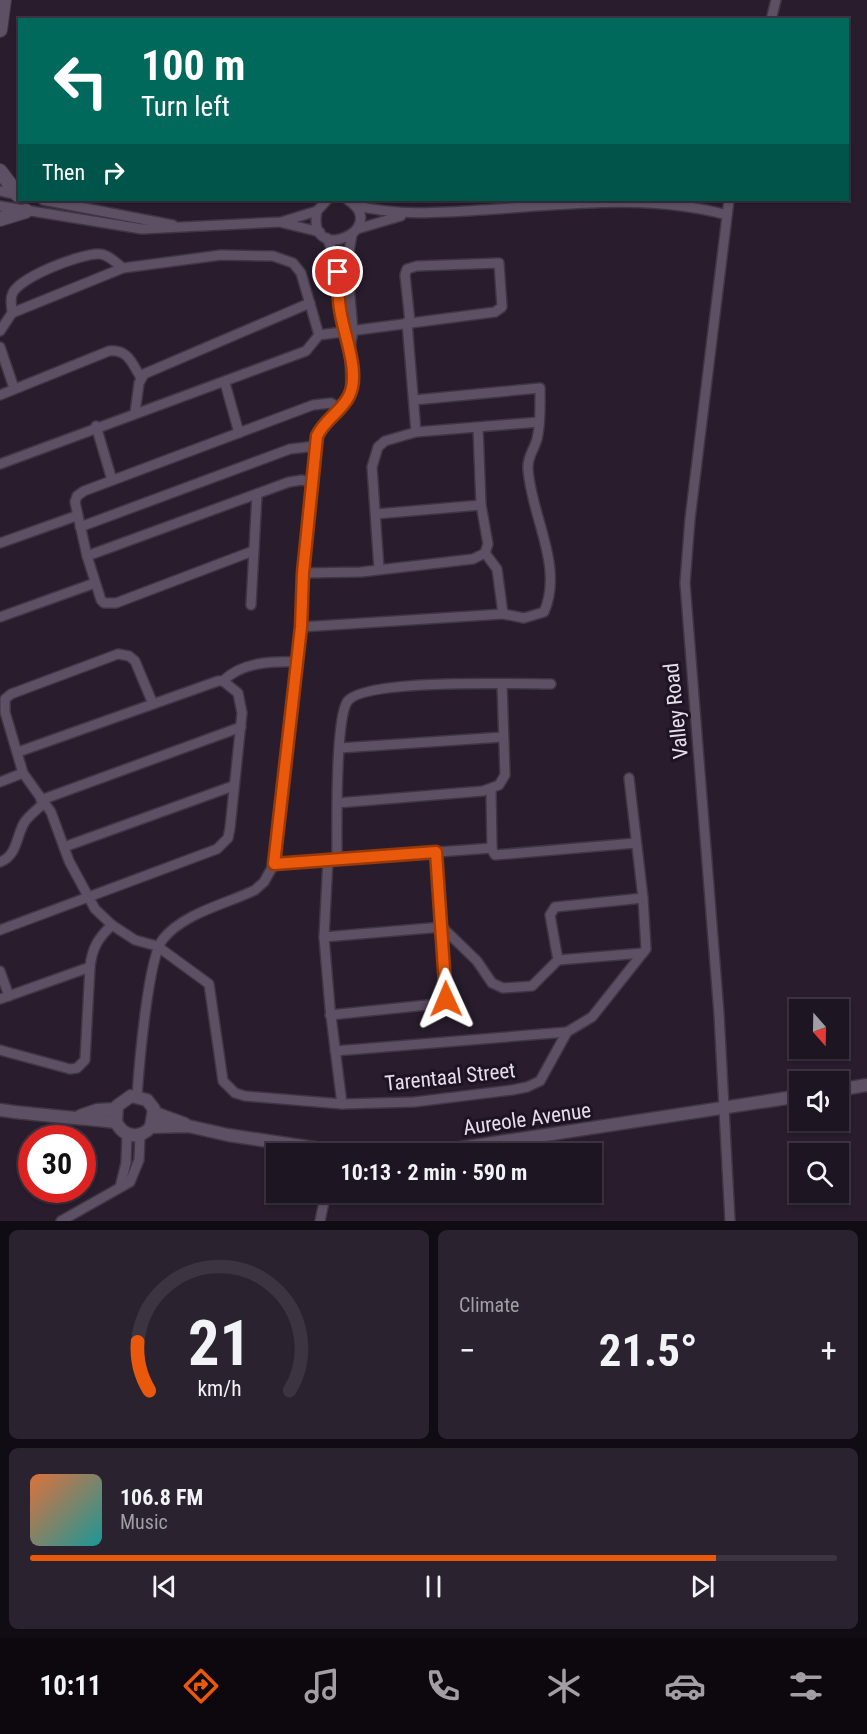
<!DOCTYPE html>
<meta charset="utf-8">
<style>
body{margin:0;font-family:"Roboto Condensed",sans-serif;background:#2b222f;color:#f1f3f6;height:100vh;display:flex;flex-direction:column;font-size:22px;white-space:nowrap}
*{box-sizing:border-box;margin:0}
p{font-size:20px;color:#a19fa5}
.icon{flex:none;width:33px;height:33px;fill:none;stroke:currentColor;stroke-width:2;stroke-linecap:round;stroke-linejoin:round}
.map{position:relative;height:1221px;overflow:hidden}
.details{display:flex;flex-direction:column;gap:9px;padding:9px;background:#100c13;flex:1}
.details>*{flex:none}
.guide{position:absolute;left:18px;top:18px;width:831px;height:183px;border-radius:0px;box-shadow:0 2px 4px #0004,0 0 0 2px #3c3440;background:#00695c;color:#fff;overflow:hidden}
.needle{width:39px;rotate:160deg}
.buttons{position:absolute;left:789px;top:999px;display:grid;gap:12px}
.buttons a{display:grid;place-items:center;width:60px;height:60px;border-radius:0px;background:#1e1522;box-shadow:0 2px 4px #0004,0 0 0 2px #3c3440;font-size:30px}
.speed{position:absolute;left:18px;top:1125px;display:flex;gap:12px;font-size:30px;font-weight:700;text-align:center}
.speed>*{display:grid;place-content:center;width:78px;height:78px;border-radius:50%;background:#1e1522;box-shadow:0 2px 4px #0004,0 0 0 2px #3c3440;line-height:1}
.speed .limit{border:9px solid #d22;background:#fff;color:#111}
.pin{position:absolute;display:grid;place-items:center;width:51px;height:51px;color:#fff;margin:-26px;border:3px solid #fff;border-radius:50%;box-shadow:0 2px 6px #0007}
.me{position:absolute;width:66px;margin:-33px;rotate:359deg;stroke-linejoin:round;filter:drop-shadow(0 0 4px #0008)}
.turn{display:flex;align-items:center;gap:21px;height:126px;padding:0 24px;font-size:27px}
.turn .icon{width:78px;height:78px;stroke-width:2.5}
.turn b{display:block;font-size:42px;line-height:51px}
.then{display:flex;align-items:center;height:57px;padding:0 24px;background:#0003;gap:12px;font-size:22px}
.big{font-size:45px;font-weight:700;line-height:1.1}
.details .card{flex:1;display:flex;flex-direction:column;justify-content:center;gap:9px;min-width:0;padding:0 21px;border-radius:9px;background:#2b222f}
.details .dial{align-items:center;gap:0}
.dial svg{height:156px;overflow:visible;fill:none;stroke:#3c3440;stroke-width:7;stroke-linecap:round;text-anchor:middle}
.dial text{fill:#f1f3f6;stroke:none}
.song{display:flex;align-items:center;gap:18px}
.cover{width:72px;height:72px;border-radius:9px;background:linear-gradient(135deg,hsl(20 70% 55%),hsl(180 70% 35%))}
.played{height:6px;border-radius:3px;background:linear-gradient(90deg,#ea580c 85%,#3c3440 85%)}
.keys{display:flex;justify-content:space-around;direction:ltr}
.heat{display:flex;justify-content:space-between;align-items:center;font-size:33px;direction:ltr}
.details .tiles{flex:1;display:grid;gap:9px;grid-template-columns:1fr 1fr}
.card:last-child{grid-column:span 2}
.trip{position:absolute;left:266px;top:1143px;width:336px;height:60px;border-radius:0px;background:#1e1522;box-shadow:0 2px 4px #0004,0 0 0 2px #3c3440;font-weight:700;line-height:60px;text-align:center}
.menu{display:flex;height:96px;justify-content:space-around;align-items:center;background:#0c080e;color:#a19fa5}
.menu .icon{width:42px;height:42px}
.menu .selected{color:#ea580c}
.menu b{font-size:27px;color:#f1f3f6}
.map>svg:first-child{display:block}
.lines{fill:none;stroke-linecap:round;stroke-linejoin:round}
.minor-casing{stroke:#3f3644;stroke-width:12}
.tertiary-casing{stroke:#3f3644;stroke-width:15}
.secondary-casing{stroke:#3f3644;stroke-width:16}
.minor{stroke:#5d5064;stroke-width:9}
.tertiary{stroke:#5d5064;stroke-width:12}
.secondary{stroke:#5d5064;stroke-width:14}
.route-casing{stroke:#983908;stroke-width:15}
.route{stroke:#ea580c;stroke-width:10}
.labels{text-anchor:middle;dominant-baseline:central;stroke-width:6;stroke-linejoin:round;paint-order:stroke}
.street-label{font-size:21px;fill:#e6deea;stroke:#1e1324}
</style>
<div class="map">
<svg width="867" height="1221" viewBox="0 0 867 1221">
<rect width="100%" height="100%" fill="#281c2d"/>
<g class="lines">
<defs>
<g id="minor">
<path d="M771 20 776 0"/>
<path d="M0 191 18 195"/>
<path d="M43 200 173 225"/>
<path d="M327 200 317 211C306 267 392 229 348 200"/>
<path d="M729 200 690 519 685 583 719 1014 730 1221"/>
<path d="M354 205C396 216 438 213 481 210 561 205 648 193 727 215"/>
<path d="M0 206 142 229 281 222 317 211"/>
<path d="M283 223 320 232"/>
<path d="M357 229 401 216"/>
<path d="M327 238C343 270 333 306 346 338"/>
<path d="M12 313C12 308 10 300 12 295 16 278 82 253 99 254 108 254 116 263 123 268"/>
<path d="M407 322 416 432"/>
<path d="M0 331 12 313 123 268 221 255 273 256 293 263 301 273 319 335 306 351 0 464"/>
<path d="M319 335 495 312 502 307 499 263 417 266 407 269 405 275 410 322"/>
<path d="M0 347 14 388"/>
<path d="M225 383 239 433"/>
<path d="M0 395 109 351C128 349 132 363 141 378"/>
<path d="M414 400 540 388C540 405 541 423 537 439 534 450 527 457 528 469 531 516 564 566 544 612L524 618 503 614 497 569 485 553"/>
<path d="M135 413 139 383 144 374 310 303"/>
<path d="M96 426 112 480"/>
<path d="M376 514 481 505"/>
<path d="M80 527 290 449 316 446"/>
<path d="M0 543 76 516"/>
<path d="M253 551 116 603H104L101 600 87 556 75 502 77 496 84 491 313 405 331 403 340 409"/>
<path d="M87 556 289 482 302 480 312 483"/>
<path d="M379 569 372 467 378 447 385 441 416 432 539 422"/>
<path d="M303 573 361 572 473 559 485 553 488 544 481 505 478 428"/>
<path d="M251 605 257 494"/>
<path d="M0 617 95 583"/>
<path d="M301 627 503 614"/>
<path d="M223 681C242 662 272 661 298 662"/>
<path d="M153 704 135 661 129 656 118 654 11 694 5 699V712L23 773 51 812 69 861 95 909 112 925 135 940 157 946 209 984 223 1081 235 1093 245 1096 342 1104 414 1102 512 1090 527 1087 540 1081 567 1032 592 1017 646 949 643 898 629 778"/>
<path d="M340 748 503 737"/>
<path d="M0 782 23 773"/>
<path d="M491 790 492 850 495 855 636 843"/>
<path d="M41 800 241 727"/>
<path d="M337 803 483 791 499 785 505 775 502 684"/>
<path d="M64 847 233 786"/>
<path d="M337 858C337 831 335 722 347 702 362 678 518 684 551 684"/>
<path d="M328 859 324 937 330 1008 342 1104"/>
<path d="M0 862C17 856 16 837 24 823 28 816 38 809 44 803"/>
<path d="M274 864 492 848"/>
<path d="M0 930 217 849 228 838 230 828 242 713 238 693 223 681H218L18 752"/>
<path d="M324 937 442 927 477 961 492 983 503 988 532 986 558 960"/>
<path d="M643 953 558 960 550 915 555 907 643 898"/>
<path d="M0 971 9 996"/>
<path d="M0 999 90 967C92 948 98 938 112 925"/>
<path d="M330 1015 437 1004 446 999 436 852"/>
<path d="M0 1050 70 1069 77 1068 85 1060 90 967"/>
<path d="M335 1051 567 1032"/>
<path d="M137 1096C139 1067 148 957 163 939 184 913 226 904 255 890L264 882 274 864 301 627 303 573 317 436 351 393 350 348 353 331 347 262 352 235"/>
<path d="M120 1187 126 1163 127 1134"/>
<path d="M61 1221 130 1182 139 1160 140 1135"/>
<path d="M320 1221 326 1192"/>
</g>
<g id="tertiary">
<path d="M838 1090 867 1085"/>
<path d="M0 1110C39 1116 77 1117 116 1122 124 1138 140 1139 151 1127L154 1109 147 1100 131 1096 117 1106 116 1122"/>
<path d="M155 1113 185 1124"/>
<path d="M80 1116 97 1110 115 1109"/>
<path d="M151 1127 188 1126 228 1135 334 1151H441L800 1096"/>
</g>
<g id="secondary">
<path d="M0 30 4 0"/>
<path d="M0 171 18 195"/>
<path d="M0 219 26 211"/>
</g>
</defs>
<use href="#minor" class="minor-casing"/>
<use href="#tertiary" class="tertiary-casing"/>
<use href="#secondary" class="secondary-casing"/>
<use href="#minor" class="minor"/>
<use href="#tertiary" class="tertiary"/>
<use href="#secondary" class="secondary"/>
</g>
<g class="lines">
<defs>
<path id="route" d="M338 272C338 284 338 297 340 309 343 333 361 373 349 396 341 412 325 419 317 436L303 573 301 627 274 864 436 852 446 999"/>
</defs>
<use href="#route" class="route-casing"/>
<use href="#route" class="route"/>
</g>
<g class="labels">
<g class="street-label">
<text transform="translate(676 711) rotate(-96)">Valley Road</text>
<text transform="translate(450 1077) rotate(-6)">Tarentaal Street</text>
<text transform="translate(527 1119) rotate(-8)">Aureole Avenue</text>
</g>
</g>
</svg>
<div class="buttons">
<a><svg class="needle" viewBox="-14 -14 28 28"><path d="M0-13l5 13h-10z" fill="#e53935"/><path d="M0 13l5-13h-10z" fill="#a19fa5"/></svg></a>
<a><svg class="icon" aria-label="sound" viewBox="0 0 24 24"><path d="M4 9h4l5-4v14l-5-4H4zM17 9q2 3 0 6"/></svg></a>
<a><svg class="icon" aria-label="search" viewBox="0 0 24 24"><circle cx="10" cy="10" r="6"/><path d="M15 15l6 6"/></svg></a>
</div>
<div class="speed"><div class="limit">30</div></div>
<div class="pin" style="left:338px;top:272px;background:#d93025"><svg class="icon" aria-label="arrive" viewBox="0 0 24 24"><path d="M6 21V4h12l-3 4 3 4H6"/></svg></div>
<svg class="me" style="left:446px;top:999px" viewBox="-20 -20 40 40"><path d="M0-17L14 15 0 8-14 15z" fill="#ea580c" stroke="#fff" stroke-width="4"/></svg>
<div class="trip">10:13 · 2 min · 590 m</div>
<div class="guide">
<div class="turn"><svg class="icon" aria-label="left" viewBox="0 0 24 24"><path d="M17 20v-9H6M10 6l-5 5 5 5"/></svg><div><b>100 m</b>Turn left</div></div>
<div class="then">Then<svg class="icon" aria-label="right" viewBox="0 0 24 24"><path d="M7 20v-9h11M14 6l5 5-5 5"/></svg></div>
</div>
</div>
<section class="details">
<div class="tiles">
<div class="card dial"><svg viewBox="0 0 100 80">
<path d="M14 69A42 42 0 1 1 86 69"/>
<path d="M14 69A42 42 0 0 1 8 44" stroke="#ea580c"/>
<text x="50" y="56" font-size="32" font-weight="700">21</text>
<text x="50" y="72" font-size="11">km/h</text>
</svg></div>
<div class="card"><p>Climate</p>
<div class="heat"><a>−</a><b class="big">21.5°</b><a>+</a></div>
</div>
<div class="card">
<div class="song"><i class="cover"></i><div><b>106.8 FM</b><p>Music</p></div></div>
<div class="played"></div>
<div class="keys"><svg class="icon" aria-label="previous" viewBox="0 0 24 24"><path d="M18 5L8 12l10 7zM5 5v14"/></svg><svg class="icon" aria-label="pause" viewBox="0 0 24 24"><path d="M8 5v14M16 5v14"/></svg><svg class="icon" aria-label="next" viewBox="0 0 24 24"><path d="M6 5l10 7-10 7zM19 5v14"/></svg></div>
</div>
</div>
</section>
<nav class="menu">
<b>10:11</b>
<svg class="icon selected" aria-label="directions" viewBox="0 0 24 24"><path d="M12 3l9 9-9 9-9-9zM9 14v-3h6M13 9l2 2-2 2"/></svg>
<svg class="icon" aria-label="music" viewBox="0 0 24 24"><path d="M9 18V5l10-2v13"/><circle cx="6" cy="18" r="3"/><circle cx="16" cy="16" r="3"/></svg>
<svg class="icon" aria-label="phone" viewBox="0 0 24 24"><path d="M5 4h4l2 5-3 2q2 4 5 5l2-3 5 2v4C11 20 4 13 5 4z"/></svg>
<svg class="icon" aria-label="climate" viewBox="0 0 24 24"><path d="M12 3v18M4 7l16 10M4 17L20 7"/></svg>
<svg class="icon" aria-label="car" viewBox="0 0 24 24"><path d="M5 17H2v-5l4-1 3-4h7l3 4 3 1v5h-3M9 17h6M6 11h13"/><circle cx="7" cy="17" r="2"/><circle cx="17" cy="17" r="2"/></svg>
<svg class="icon" aria-label="filters" viewBox="0 0 24 24"><path d="M4 7h16M4 17h16"/><circle cx="9" cy="7" r="2"/><circle cx="15" cy="17" r="2"/></svg>
</nav>
